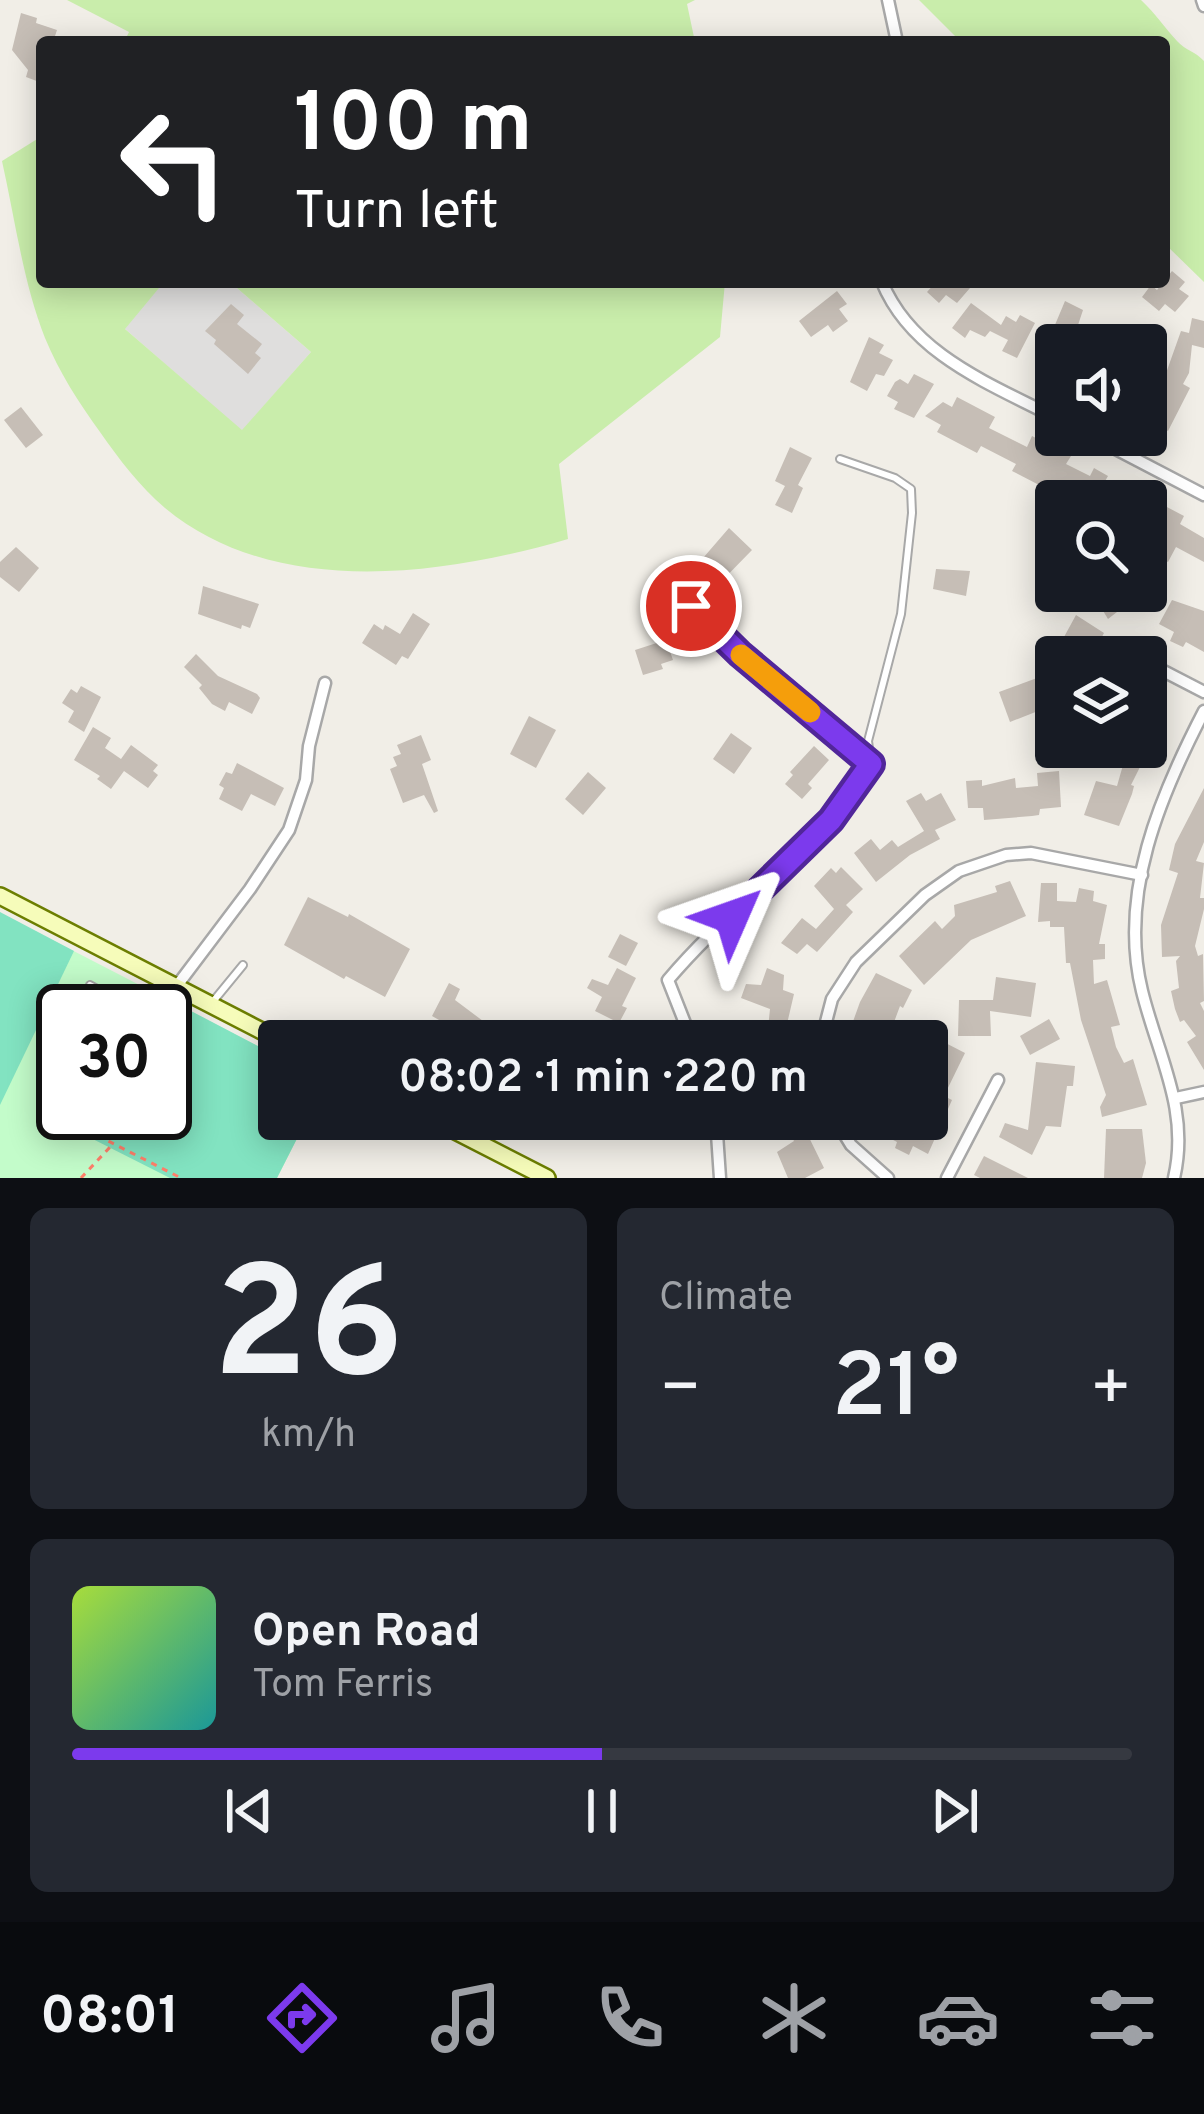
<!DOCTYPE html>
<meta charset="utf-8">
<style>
body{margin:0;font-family:Overpass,sans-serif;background:#242831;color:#f1f3f6;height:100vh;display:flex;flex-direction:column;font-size:45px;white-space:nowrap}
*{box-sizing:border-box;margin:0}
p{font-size:39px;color:#9ea1a6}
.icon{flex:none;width:66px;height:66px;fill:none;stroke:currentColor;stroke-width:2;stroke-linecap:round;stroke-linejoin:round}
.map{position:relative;height:1178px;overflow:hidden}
.side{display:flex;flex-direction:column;gap:30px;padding:30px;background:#0d0f14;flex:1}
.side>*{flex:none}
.hud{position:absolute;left:36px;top:36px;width:1134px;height:252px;border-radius:12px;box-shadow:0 6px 30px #0003;background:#202124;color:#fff;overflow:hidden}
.tools{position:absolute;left:1035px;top:324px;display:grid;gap:24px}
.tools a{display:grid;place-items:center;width:132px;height:132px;border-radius:12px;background:#171b24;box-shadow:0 6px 30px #0003;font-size:60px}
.speed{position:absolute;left:36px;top:984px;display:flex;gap:24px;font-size:60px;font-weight:700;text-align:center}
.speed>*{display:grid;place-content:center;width:156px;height:156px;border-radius:50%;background:#171b24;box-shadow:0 6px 30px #0003;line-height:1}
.speed .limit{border:6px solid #111;border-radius:18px;background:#fff;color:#111}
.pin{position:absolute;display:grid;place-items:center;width:102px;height:102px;color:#fff;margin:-51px;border:6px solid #fff;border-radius:50%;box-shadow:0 3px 12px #0007}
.me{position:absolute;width:132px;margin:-66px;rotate:47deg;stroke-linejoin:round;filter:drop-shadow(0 0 9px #0008)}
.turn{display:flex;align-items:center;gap:42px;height:252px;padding:0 60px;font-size:54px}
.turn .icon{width:156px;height:156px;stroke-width:2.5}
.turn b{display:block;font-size:84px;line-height:102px}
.big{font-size:90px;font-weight:600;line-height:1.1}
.side .tile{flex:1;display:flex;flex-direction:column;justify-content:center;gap:18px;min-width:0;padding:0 42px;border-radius:18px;background:#242831}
.side .dial{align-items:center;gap:0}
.dial b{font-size:156px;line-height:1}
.song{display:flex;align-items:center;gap:36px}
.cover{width:144px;height:144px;border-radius:18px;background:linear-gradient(135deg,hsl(80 70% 55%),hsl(180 70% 35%))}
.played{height:12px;border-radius:6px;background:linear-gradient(90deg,#7c3aed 50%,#363941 50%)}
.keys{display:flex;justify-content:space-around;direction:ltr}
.heat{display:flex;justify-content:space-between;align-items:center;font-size:66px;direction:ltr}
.side .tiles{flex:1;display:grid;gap:30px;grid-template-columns:1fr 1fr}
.tile:last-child{grid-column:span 2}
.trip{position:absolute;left:258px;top:1020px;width:690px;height:120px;border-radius:12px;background:#171b24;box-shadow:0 6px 30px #0003;font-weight:600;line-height:120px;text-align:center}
.dock{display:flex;height:192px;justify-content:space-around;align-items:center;background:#090b0e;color:#9ea1a6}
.dock .icon{width:84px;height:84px}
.dock .selected{color:#7c3aed}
.dock b{font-size:54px;color:#f1f3f6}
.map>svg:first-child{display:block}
.residential{fill:#dfdedd}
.grass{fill:#c9edab}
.park{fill:#c3fcca;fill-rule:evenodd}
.pitch{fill:#82e3c1}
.building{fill:#c6beb6}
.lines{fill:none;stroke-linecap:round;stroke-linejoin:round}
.lane-casing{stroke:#a8a8a8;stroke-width:10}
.street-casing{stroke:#a8a8a8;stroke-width:15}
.secondary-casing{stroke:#6c7e01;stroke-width:20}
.path{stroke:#ff7f6a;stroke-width:3;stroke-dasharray:6 6;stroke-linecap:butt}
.lane{stroke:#fff;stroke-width:6}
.street{stroke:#fff;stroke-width:10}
.secondary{stroke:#f6fcba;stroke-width:15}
.route-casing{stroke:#51269a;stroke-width:30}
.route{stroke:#7c3aed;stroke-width:21}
.slow{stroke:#f59e0b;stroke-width:21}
</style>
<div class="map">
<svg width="1204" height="1178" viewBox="0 0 1204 1178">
<rect width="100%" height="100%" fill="#f1eee7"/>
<path class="residential" d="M164 282H230L311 352 242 431 124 328Z"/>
<g class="grass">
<path d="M67 0H695L687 4 695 42H124L129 32Z"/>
<path d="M919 0H1141C1155 13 1165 28 1177 41 1185 50 1196 52 1204 61V282L1164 243V42H961Z"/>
<path d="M42 136V282H164L125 329 242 430 311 352 230 282H725L720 337 559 464 568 539C442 576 275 599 165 508 140 487 119 459 100 432 79 403 59 372 45 338 23 282 15 219 2 161Z"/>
</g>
<path class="park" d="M0 913 279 1057V1119H307L277 1178H0ZM63 1011H165V1113H63Z"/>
<g class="pitch">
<path d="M0 912 74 951 0 1105Z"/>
<path d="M149 989 279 1057V1119H307L277 1178H170L65 1125 71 1113H165V1011H124L136 992Z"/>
</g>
<g class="building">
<path d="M21 13 37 18 36 23 57 30 53 42H42V83L26 77 28 70 12 50Z"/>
<path d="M1172 271 1185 282 1179 289 1189 296 1175 312 1165 304 1159 311 1142 297 1151 285 1157 290Z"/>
<path d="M936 282H962L970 288 957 303 946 295 939 303 927 292Z"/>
<path d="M837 291 847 304 839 309 848 321 833 332 828 325 811 337 799 321Z"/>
<path d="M1065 301 1083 310 1078 325 1086 329 1079 344 1056 332V385L1040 378 1046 366 1039 363Z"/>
<path d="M971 303 1001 325 1006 316 1016 322 1020 315 1035 323 1017 358 1002 351 1008 340 990 331 985 337 970 330 965 338 952 328Z"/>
<path d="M231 304 244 315 237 324 262 344 255 353 261 358 248 374 214 344 216 340 205 331Z"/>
<path d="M1192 318 1204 321V348L1192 345 1189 373 1183 384 1190 388 1168 431 1161 427 1155 437 1146 432V386L1155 370 1165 376 1181 331 1189 333Z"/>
<path d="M869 337 884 345 879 353 893 360 884 376 876 374 867 391 850 382Z"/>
<path d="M914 374 934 384 914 418 894 409 898 402 887 396 895 382 900 379 908 384Z"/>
<path d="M957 397 995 417 989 428 1027 447 1032 436 1071 456 1066 464 1090 476 1094 468 1108 476 1104 483 1137 501H1081L1085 494 1064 484 1054 503 1036 494 1041 486 1012 471 1016 464 981 446 977 453 937 432 941 425 925 416 943 402 952 407Z"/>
<path d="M21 407 43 435 26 448 4 420Z"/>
<path d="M790 447 812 458 798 485 803 488 792 513 775 505 785 486 775 481Z"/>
<path d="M1146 496 1184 516 1180 524 1204 538V562L1176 547 1168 562 1146 550Z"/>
<path d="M729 528 752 550 711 592 699 581 707 574 697 565Z"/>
<path d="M16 547 39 568 19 592 0 577V562Z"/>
<path d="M936 569 970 571 966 596 933 589Z"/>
<path d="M203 586 259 604 250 628 242 625 241 629 198 614Z"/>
<path d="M1091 591H1113L1126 605 1108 619Z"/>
<path d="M1172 600 1204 611V652L1186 642 1183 647 1170 641 1174 632 1159 624Z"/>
<path d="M413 613 430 624 408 659 402 656 396 665 362 643 374 624 383 630 385 625 400 634Z"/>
<path d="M1076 615 1104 633 1094 652 1082 645 1074 657 1058 648Z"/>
<path d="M666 640 673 660 661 664 663 669 643 675 635 650Z"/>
<path d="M196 654 218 676 257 694 260 698 252 714 229 702 225 711 212 704 199 688 202 685 184 667Z"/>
<path d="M1037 678 1048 707 1010 722 999 692Z"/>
<path d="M81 686 101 697 84 732 68 722 74 711 62 703 71 689 77 693Z"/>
<path d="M529 716 556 730 536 768 510 754Z"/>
<path d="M93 727 111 738 105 748 121 759 131 745 158 765 153 771 158 775 148 788 124 771 111 789 97 779 100 776 74 760Z"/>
<path d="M731 733 752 748 734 774 713 759Z"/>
<path d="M421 735 431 760 422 764 438 811 434 813 424 795 403 803 390 769 397 766 393 757 401 754 397 745Z"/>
<path d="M814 746 829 760 808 784 812 788 802 799 785 784 793 775 790 772Z"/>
<path d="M1089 747H1150L1131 785 1134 786 1132 794 1119 826 1084 815 1096 781 1117 786 1123 765 1105 755 1103 760 1092 754 1094 749Z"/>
<path d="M237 763 284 788 275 806 251 794 242 811 219 799 224 788 219 785 226 772 232 774Z"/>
<path d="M1059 771 1061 807 1040 809 1039 815 1032 816 984 820 983 808H968L966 781 982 780V786L1015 778 1016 788 1038 786 1037 773Z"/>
<path d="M588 772 606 788 583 815 565 799Z"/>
<path d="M1204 788V842L1196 861 1204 863 1200 898H1204V909L1195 946 1198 956 1203 954 1204 1001 1200 1003 1204 1011V1070L1187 1042 1196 1036 1184 1020 1180 1022 1175 1009 1171 991 1179 988 1176 961 1180 956 1162 957 1161 925 1178 873 1169 870 1175 844Z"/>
<path d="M921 793 926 801 941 793 956 820 935 830 940 839 910 855 876 882 854 853 871 839 880 850 892 840 898 847 924 831 906 801Z"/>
<path d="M841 867 863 889 846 905 853 912 817 952 807 944 797 954 781 943 802 918 816 929 834 909 814 886 831 868 836 873Z"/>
<path d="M1010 881 1026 916 971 940 924 985 899 956 935 921 942 929 955 916 954 905 997 892 995 886Z"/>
<path d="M1041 883H1057V901L1076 902 1079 888 1094 891 1093 901 1107 905 1099 944H1105V959L1093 960 1094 984 1107 980 1120 1025 1111 1027 1116 1047 1124 1063 1133 1059 1147 1105 1102 1117 1100 1107 1106 1095 1081 1020 1070 963H1066L1064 927H1050V921L1038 922Z"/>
<path d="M308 897 348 917 349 914 410 949 385 997 346 976 344 979 284 945Z"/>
<path d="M620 934 638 943 626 966 608 957Z"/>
<path d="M617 968 636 978 622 1006 627 1008 619 1023 595 1011 602 997 587 988 592 979 608 985Z"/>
<path d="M767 968 784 975 783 990 794 994 783 1041H748L750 1028 768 1029 770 1009 741 998 746 984 761 985Z"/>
<path d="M876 973 912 990 903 1008 900 1006 887 1041H846L860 1002Z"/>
<path d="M996 977 1036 983 1031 1017 990 1011 991 1036H958L959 1000H993Z"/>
<path d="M449 983 460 989 455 1000 499 1033 502 1026 531 1041H476L432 1016Z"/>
<path d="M1049 1019 1060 1039 1030 1055 1020 1036Z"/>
<path d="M934 1037 965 1053 944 1096 952 1100 928 1154 913 1146 909 1155 895 1148 897 1142 874 1130 880 1119H927V1069L932 1059 927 1057V1040L932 1041Z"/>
<path d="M1036 1062 1075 1066 1073 1086H1067L1061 1127 1046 1126 1032 1155 999 1137 1005 1123 1028 1130Z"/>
<path d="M782 1119H800L824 1168 805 1178H788L777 1152 794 1141Z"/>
<path d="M1106 1129H1142L1146 1163 1142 1178H1104Z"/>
<path d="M984 1156 1028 1178H980L974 1175Z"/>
</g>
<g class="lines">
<defs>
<g id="lane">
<path d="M840 459 895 478 911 489 912 513 901 614 868 741 871 763"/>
<path d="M691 606 740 654 869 762"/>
<path d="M90 985 117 1000"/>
<path d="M211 1004 243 965"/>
</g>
<g id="street">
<path d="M888 0 897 42"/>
<path d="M1202 0 1204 6"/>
<path d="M882 282C912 355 991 384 1056 418"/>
<path d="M1122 345 1123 336"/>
<path d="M1089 435 1204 495"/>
<path d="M1146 662 1204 692"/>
<path d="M176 987 250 889 289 830 306 780 309 746 325 683"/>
<path d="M692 1041 668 980C734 902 813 852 871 763"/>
<path d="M821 1041 832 999 856 962 925 895 959 871 1006 855 1031 853 1142 875"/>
<path d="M1176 1098 1204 1092"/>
<path d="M716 1119 720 1178"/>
<path d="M835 1119 851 1145 888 1178"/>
<path d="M947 1178 998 1080"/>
<path d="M1174 1178C1190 1110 1158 1056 1142 991 1118 894 1160 796 1204 711"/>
</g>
<g id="secondary">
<path d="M0 896 281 1041"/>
<path d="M432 1119 547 1178"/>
</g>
</defs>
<use href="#lane" class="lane-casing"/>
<use href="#street" class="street-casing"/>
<use href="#secondary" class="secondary-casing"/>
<g class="path">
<path d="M55 1114 181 1178"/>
<path d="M81 1178 112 1145"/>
</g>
<use href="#lane" class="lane"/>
<use href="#street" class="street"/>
<use href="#secondary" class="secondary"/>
</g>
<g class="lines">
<defs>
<path id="route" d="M691 606 740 654 871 764 831 820 732 917"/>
</defs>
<use href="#route" class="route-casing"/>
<use href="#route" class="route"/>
<path class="slow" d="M741 655 810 712"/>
</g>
</svg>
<div class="tools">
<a><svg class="icon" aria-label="sound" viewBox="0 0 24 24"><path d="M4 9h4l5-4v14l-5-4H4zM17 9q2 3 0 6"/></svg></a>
<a><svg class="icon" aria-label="search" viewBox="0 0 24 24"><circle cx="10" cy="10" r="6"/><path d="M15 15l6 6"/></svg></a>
<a><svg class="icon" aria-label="layers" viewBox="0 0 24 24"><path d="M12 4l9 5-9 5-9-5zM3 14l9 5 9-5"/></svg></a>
</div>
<div class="speed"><div class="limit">30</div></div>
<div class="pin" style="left:691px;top:606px;background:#d93025"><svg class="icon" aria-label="arrive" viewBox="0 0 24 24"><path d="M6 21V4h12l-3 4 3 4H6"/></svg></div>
<svg class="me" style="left:732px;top:917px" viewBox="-20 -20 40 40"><path d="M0-17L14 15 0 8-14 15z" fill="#7c3aed" stroke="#fff" stroke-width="4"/></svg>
<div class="trip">08:02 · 1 min · 220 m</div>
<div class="hud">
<div class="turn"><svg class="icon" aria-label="left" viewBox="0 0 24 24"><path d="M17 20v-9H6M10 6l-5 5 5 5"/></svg><div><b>100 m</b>Turn left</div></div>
</div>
</div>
<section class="side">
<div class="tiles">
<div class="tile dial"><b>26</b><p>km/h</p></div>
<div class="tile"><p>Climate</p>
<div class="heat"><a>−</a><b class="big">21°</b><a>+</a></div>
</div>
<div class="tile">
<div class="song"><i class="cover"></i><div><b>Open Road</b><p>Tom Ferris</p></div></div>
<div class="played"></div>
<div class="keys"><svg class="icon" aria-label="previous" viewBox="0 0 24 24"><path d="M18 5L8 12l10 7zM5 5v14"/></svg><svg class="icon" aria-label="pause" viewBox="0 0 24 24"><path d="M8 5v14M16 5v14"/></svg><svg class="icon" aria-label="next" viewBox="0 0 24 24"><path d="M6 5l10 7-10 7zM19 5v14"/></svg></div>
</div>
</div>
</section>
<nav class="dock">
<b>08:01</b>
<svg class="icon selected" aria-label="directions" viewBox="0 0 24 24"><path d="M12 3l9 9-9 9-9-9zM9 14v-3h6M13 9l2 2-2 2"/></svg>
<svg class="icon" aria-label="music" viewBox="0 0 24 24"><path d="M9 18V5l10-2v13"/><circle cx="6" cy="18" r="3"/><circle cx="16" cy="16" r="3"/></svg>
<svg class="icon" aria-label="phone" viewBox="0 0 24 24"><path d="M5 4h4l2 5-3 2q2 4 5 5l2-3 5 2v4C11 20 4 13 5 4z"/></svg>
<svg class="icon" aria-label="climate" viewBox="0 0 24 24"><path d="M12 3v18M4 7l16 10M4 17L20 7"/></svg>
<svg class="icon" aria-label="car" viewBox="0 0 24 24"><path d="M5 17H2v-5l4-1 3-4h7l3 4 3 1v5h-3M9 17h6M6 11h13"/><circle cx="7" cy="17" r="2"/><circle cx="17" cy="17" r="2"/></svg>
<svg class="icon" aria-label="filters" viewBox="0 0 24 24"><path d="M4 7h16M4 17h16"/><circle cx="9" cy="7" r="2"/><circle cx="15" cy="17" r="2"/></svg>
</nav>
